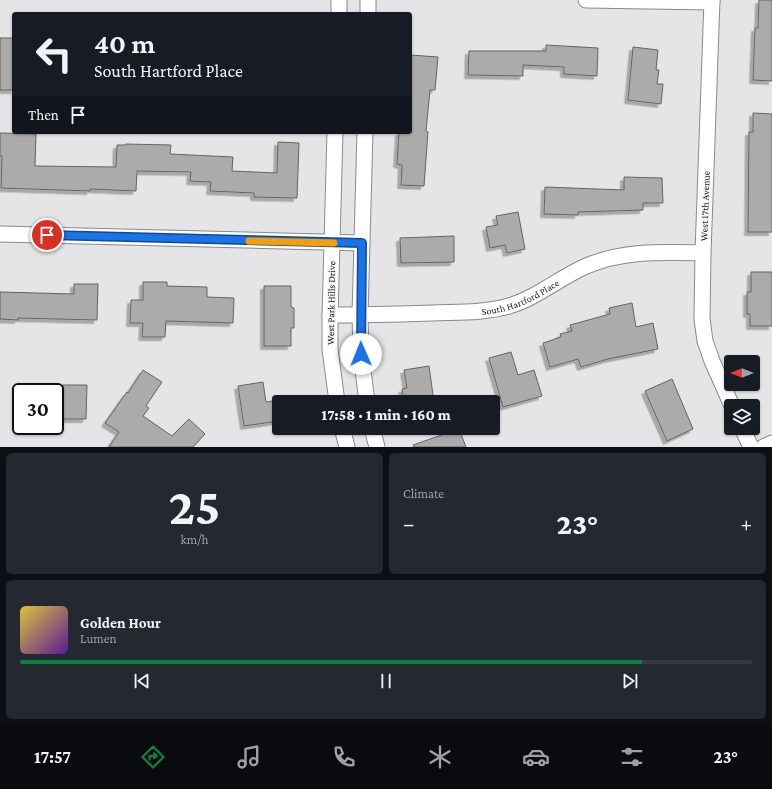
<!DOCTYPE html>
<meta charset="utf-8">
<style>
body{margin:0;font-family:"Crimson Pro",serif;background:#242831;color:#f1f3f6;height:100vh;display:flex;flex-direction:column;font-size:15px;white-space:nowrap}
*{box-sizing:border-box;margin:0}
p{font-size:13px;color:#9ea1a6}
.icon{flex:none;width:22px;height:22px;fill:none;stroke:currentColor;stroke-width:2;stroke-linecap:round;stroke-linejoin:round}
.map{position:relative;height:447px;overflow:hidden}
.drawer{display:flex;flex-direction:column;gap:6px;padding:6px;background:#0d0f14;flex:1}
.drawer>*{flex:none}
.top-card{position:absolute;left:12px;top:12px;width:400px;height:122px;border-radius:4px;box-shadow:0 1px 3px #0004;background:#171b24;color:#f1f3f6;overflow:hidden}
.needle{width:26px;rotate:270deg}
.controls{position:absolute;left:724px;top:355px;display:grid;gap:8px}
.controls a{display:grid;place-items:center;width:36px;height:36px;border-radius:4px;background:#171b24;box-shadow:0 1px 3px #0004;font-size:20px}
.speed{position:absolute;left:12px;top:383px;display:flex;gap:8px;font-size:20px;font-weight:700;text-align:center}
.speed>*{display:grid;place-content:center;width:52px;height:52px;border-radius:50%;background:#171b24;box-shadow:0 1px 3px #0004;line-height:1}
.speed .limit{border:2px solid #111;border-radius:6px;background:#fff;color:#111}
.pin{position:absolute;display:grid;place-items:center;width:34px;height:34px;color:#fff;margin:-17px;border:2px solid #fff;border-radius:50%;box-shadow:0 1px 4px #0007}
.me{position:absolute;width:44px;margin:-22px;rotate:359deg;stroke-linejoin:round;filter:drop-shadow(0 0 3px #0008)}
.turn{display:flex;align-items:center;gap:14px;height:84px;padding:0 16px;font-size:18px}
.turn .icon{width:52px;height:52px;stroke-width:2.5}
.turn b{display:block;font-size:28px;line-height:34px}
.then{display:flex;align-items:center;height:38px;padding:0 16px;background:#0003;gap:8px;font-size:15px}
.big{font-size:30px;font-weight:800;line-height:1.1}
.drawer .widget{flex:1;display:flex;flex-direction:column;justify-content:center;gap:6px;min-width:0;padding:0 14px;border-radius:6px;background:#242831}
.drawer .dial{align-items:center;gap:0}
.dial b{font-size:52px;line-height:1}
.song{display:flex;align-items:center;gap:12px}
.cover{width:48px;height:48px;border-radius:6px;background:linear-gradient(135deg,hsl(50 70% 55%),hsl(270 70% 35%))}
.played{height:4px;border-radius:2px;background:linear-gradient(90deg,#0b8043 85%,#363941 85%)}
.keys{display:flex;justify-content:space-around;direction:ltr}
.heat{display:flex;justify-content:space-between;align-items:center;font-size:22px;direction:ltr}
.drawer .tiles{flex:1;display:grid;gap:6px;grid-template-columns:1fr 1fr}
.widget:last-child{grid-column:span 2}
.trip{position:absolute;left:272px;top:395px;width:228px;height:40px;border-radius:4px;background:#171b24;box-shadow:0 1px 3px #0004;font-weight:800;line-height:40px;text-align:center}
.tabs{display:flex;height:64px;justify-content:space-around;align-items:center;background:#090b0e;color:#9ea1a6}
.tabs .icon{width:28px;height:28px}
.tabs .current{color:#0b8043}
.tabs b{font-size:18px;color:#f1f3f6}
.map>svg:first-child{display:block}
.building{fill:#adaba9;stroke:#656462;filter:url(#shadow)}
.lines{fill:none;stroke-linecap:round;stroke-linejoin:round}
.street-casing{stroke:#898a8c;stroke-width:17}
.street{stroke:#fff;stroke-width:15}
.route-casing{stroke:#114b97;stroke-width:10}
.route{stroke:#1a73e8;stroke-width:7}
.slow{stroke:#f59e0b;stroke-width:7}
.labels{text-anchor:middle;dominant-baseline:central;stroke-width:3;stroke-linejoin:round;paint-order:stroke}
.street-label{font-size:10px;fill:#1d1d1e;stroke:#f2f3f5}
</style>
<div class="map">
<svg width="772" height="447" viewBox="0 0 772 447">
<defs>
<filter id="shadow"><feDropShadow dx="-3.5" dy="3.5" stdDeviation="0" flood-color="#0004"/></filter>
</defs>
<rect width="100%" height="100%" fill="#e5e5e8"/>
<g class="building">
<path d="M759 0H772V81L753 80 755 28H758Z"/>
<rect x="0" y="38" width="14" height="52"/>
<path d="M546 45 598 48 597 76 564 74V67L523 65V76L468 75 469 51H546Z"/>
<path d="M633 47 658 50 656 70H659L657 84H663L661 104 628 100Z"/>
<path d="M410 55 438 57 435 90H430L426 131 428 132 424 186 401 185 402 165 397 164 399 132H410Z"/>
<path d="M753 113 772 114V232H748L749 132H753Z"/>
<path d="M0 133 36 134 35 166 116 167 117 145H126V144L171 145 170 154 233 157 232 171 277 173 278 142 299 143 297 198 254 197V193L210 191 211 182 190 181 191 172 137 171 136 191 90 189V191L1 188 2 156H0Z"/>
<path d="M624 177 662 178 663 203H643V210L578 212V215L544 214 545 187 624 190Z"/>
<path d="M518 212 525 249 507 253 505 245 490 248 486 227 498 225 496 216Z"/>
<path d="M454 236V262L401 263 400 238Z"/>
<path d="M751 272H772V326H750V314H747V292H751Z"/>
<path d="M143 282H167V286L207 287V297L234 298 233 323 166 321 165 337H142L143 323H130L131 300H143Z"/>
<path d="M74 284H98L97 320 18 318V320L0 319V292L74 294Z"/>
<path d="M264 286H291V307L294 308V328H291V346H264Z"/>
<path d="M632 303 636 327 653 323 658 349 608 359 581 367 578 359 550 367 543 343 561 337 560 334 572 331 570 325 610 314 609 308Z"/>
<path d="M511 352 518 375 534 370 542 396 503 407 489 358Z"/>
<path d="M429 366 434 402H404L402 389 407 388 404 370Z"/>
<path d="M143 370 162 382 146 406 149 408 143 416 172 436 189 419 205 434 193 447H109L119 432 105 423 127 392 128 393Z"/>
<path d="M672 379 693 429 667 441 645 391Z"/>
<path d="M263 382 266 402 279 400V421L244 426 238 386Z"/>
<path d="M63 385H87L86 419H55V391L63 392Z"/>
<path d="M459 429 466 447H414L413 445Z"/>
</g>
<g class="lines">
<defs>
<g id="street">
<path d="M586 0 712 2"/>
<path d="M712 0 703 253 702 319 705 341 712 361 732 406"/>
<path d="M339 14V0"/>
<path d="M368 14V0"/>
<path d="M335 132 330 317V349L337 402"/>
<path d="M365 132 360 315 361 354 367 402"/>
<path d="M0 234 362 243"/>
<path id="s1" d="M330 315C365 315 399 314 433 313 459 312 484 313 509 306 536 298 558 279 584 267 622 250 663 252 703 253"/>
<path d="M342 428 347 447"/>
<path d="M372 428 377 447"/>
<path d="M742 428 751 447"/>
<path d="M763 447 772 443"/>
</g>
</defs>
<use href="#street" class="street-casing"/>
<use href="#street" class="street"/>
</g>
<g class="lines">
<defs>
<path id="route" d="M47 235 362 243 361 354"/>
</defs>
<use href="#route" class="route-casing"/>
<use href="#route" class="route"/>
<path class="slow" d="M249 241 334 243"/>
</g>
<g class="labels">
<g class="street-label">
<text transform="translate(705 206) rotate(-88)">West 17th Avenue</text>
<text stroke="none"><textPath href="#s1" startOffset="193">South Hartford Place</textPath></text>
<text transform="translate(331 303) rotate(-89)">West Park Hills Drive</text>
</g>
</g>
</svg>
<div class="controls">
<a><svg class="needle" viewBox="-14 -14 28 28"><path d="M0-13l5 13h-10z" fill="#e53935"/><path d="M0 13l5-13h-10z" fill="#9ea1a6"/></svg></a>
<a><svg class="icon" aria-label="layers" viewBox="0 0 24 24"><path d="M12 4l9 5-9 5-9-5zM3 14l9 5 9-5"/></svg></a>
</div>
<div class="speed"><div class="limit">30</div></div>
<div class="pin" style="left:47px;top:235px;background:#d93025"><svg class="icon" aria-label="arrive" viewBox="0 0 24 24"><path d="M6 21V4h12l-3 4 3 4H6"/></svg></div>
<svg class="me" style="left:361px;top:354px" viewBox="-20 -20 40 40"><circle r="19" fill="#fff"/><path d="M0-13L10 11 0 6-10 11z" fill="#1a73e8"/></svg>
<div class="trip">17:58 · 1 min · 160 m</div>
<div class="top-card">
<div class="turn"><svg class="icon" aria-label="left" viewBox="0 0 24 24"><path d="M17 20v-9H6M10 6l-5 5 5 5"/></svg><div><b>40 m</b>South Hartford Place</div></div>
<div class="then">Then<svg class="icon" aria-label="arrive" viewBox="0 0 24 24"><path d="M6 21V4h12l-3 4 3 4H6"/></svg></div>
</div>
</div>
<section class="drawer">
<div class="tiles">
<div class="widget dial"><b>25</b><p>km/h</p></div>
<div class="widget"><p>Climate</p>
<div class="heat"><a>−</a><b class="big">23°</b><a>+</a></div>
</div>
<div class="widget">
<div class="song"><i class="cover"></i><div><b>Golden Hour</b><p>Lumen</p></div></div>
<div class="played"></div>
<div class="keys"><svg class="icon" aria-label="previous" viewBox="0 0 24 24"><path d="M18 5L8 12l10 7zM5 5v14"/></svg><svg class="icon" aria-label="pause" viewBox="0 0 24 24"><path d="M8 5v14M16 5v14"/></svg><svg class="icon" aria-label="next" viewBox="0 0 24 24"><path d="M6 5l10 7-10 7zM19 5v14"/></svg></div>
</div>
</div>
</section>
<nav class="tabs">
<b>17:57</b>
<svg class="icon current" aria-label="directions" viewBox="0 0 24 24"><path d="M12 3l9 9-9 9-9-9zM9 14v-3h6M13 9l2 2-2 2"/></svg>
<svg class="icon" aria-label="music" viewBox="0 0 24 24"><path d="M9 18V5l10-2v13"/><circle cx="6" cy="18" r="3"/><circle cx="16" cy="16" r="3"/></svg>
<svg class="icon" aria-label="phone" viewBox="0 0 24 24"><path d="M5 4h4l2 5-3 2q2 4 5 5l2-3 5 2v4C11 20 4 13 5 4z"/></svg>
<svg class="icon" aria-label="climate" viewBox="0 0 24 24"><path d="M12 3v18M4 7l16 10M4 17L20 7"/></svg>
<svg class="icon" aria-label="car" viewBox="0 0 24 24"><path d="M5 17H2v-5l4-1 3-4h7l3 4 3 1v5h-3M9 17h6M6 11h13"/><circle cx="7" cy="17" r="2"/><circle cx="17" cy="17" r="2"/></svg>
<svg class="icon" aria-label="filters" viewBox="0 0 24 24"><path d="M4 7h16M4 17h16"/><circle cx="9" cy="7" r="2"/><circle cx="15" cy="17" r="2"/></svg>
<b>23°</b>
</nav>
